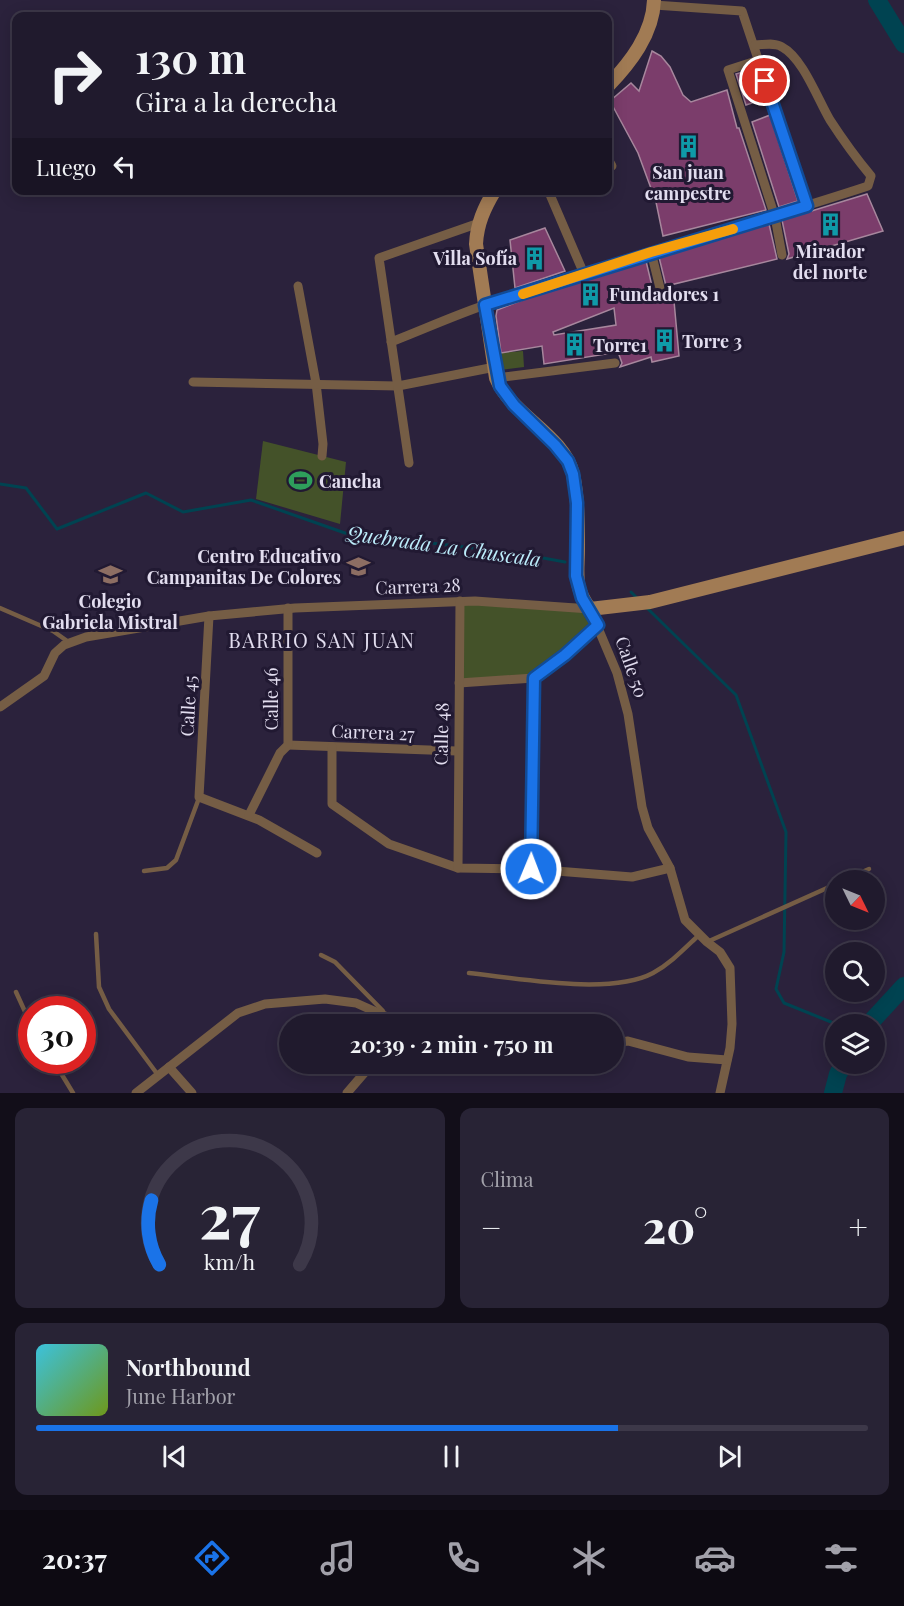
<!DOCTYPE html>
<html lang="es">
<meta charset="utf-8">
<style>
body{margin:0;font-family:"Playfair Display",serif;background:#282335;color:#f1f3f6;height:100vh;display:flex;flex-direction:column;font-size:22px;white-space:nowrap}
*{box-sizing:border-box;margin:0}
p{font-size:20px;color:#a2a1aa}
.icon{flex:none;width:33px;height:33px;fill:none;stroke:currentColor;stroke-width:2;stroke-linecap:round;stroke-linejoin:round}
.map{position:relative;height:1093px;overflow:hidden}
.panel{display:flex;flex-direction:column;gap:15px;padding:15px;background:#120e19;flex:1}
.panel>*{flex:none}
.guide{position:absolute;left:12px;top:12px;width:600px;height:183px;border-radius:12px;box-shadow:0 3px 15px #0003,0 0 0 2px #3d3849;background:#201a2d;color:#f1f3f6;overflow:hidden}
.needle{width:39px;rotate:133deg}
.buttons{position:absolute;left:825px;top:870px;display:grid;gap:12px}
.buttons a{display:grid;place-items:center;width:60px;height:60px;border-radius:50%;background:#201a2d;box-shadow:0 3px 15px #0003,0 0 0 2px #3d3849;font-size:30px}
.speed{position:absolute;left:18px;top:996px;display:flex;gap:12px;font-size:30px;font-weight:700;text-align:center}
.speed>*{display:grid;place-content:center;width:78px;height:78px;border-radius:50%;background:#201a2d;box-shadow:0 3px 15px #0003,0 0 0 2px #3d3849;line-height:1}
.speed .limit{border:9px solid #d22;background:#fff;color:#111}
.pin{position:absolute;display:grid;place-items:center;width:51px;height:51px;color:#fff;margin:-26px;border:3px solid #fff;border-radius:50%;box-shadow:0 2px 6px #0007}
.me{position:absolute;width:66px;margin:-33px;rotate:1deg;stroke-linejoin:round;filter:drop-shadow(0 0 4px #0008)}
.turn{display:flex;align-items:center;gap:21px;height:126px;padding:0 24px;font-size:27px}
.turn .icon{width:78px;height:78px;stroke-width:2.5}
.turn b{display:block;font-size:42px;line-height:51px}
.then{display:flex;align-items:center;height:57px;padding:0 24px;background:#0003;gap:12px;font-size:22px}
.big{font-size:45px;font-weight:700;line-height:1.1}
.panel .widget{flex:1;display:flex;flex-direction:column;justify-content:center;gap:9px;min-width:0;padding:0 21px;border-radius:12px;background:#282335}
.panel .dial{align-items:center;gap:0}
.dial svg{height:156px;overflow:visible;fill:none;stroke:#3d3849;stroke-width:7;stroke-linecap:round;text-anchor:middle}
.dial text{fill:#f1f3f6;stroke:none}
.song{display:flex;align-items:center;gap:18px}
.cover{width:72px;height:72px;border-radius:9px;background:linear-gradient(135deg,hsl(190 70% 55%),hsl(80 70% 35%))}
.played{height:6px;border-radius:3px;background:linear-gradient(90deg,#1a73e8 70%,#3d3849 70%)}
.keys{display:flex;justify-content:space-around;direction:ltr}
.heat{display:flex;justify-content:space-between;align-items:center;font-size:33px;direction:ltr}
.panel .tiles{flex:1;display:grid;gap:15px;grid-template-columns:1fr 1fr}
.widget:last-child{grid-column:span 2}
.trip{position:absolute;left:279px;top:1014px;width:345px;height:60px;border-radius:30px;background:#201a2d;box-shadow:0 3px 15px #0003,0 0 0 2px #3d3849;font-weight:700;line-height:60px;text-align:center}
.tabs{display:flex;height:96px;justify-content:space-around;align-items:center;background:#0d0a12;color:#a2a1aa}
.tabs .icon{width:42px;height:42px}
.tabs .on{color:#1a73e8}
.tabs b{font-size:27px;color:#f1f3f6}
.map>svg:first-child{display:block}
.green{fill:#445229}
.lines{fill:none;stroke-linecap:round;stroke-linejoin:round}
.stream{stroke:#004351;stroke-width:3}
.river{stroke:#004351;stroke-width:18}
.building{fill:#7b3d6b;stroke:#a7879d;stroke-width:1.5;fill-rule:evenodd}
.lane{stroke:#755d45;stroke-width:4.5}
.street{stroke:#755d45;stroke-width:9}
.secondary{stroke:#a17b54;stroke-width:14}
.route-casing{stroke:#114b97;stroke-width:15}
.route{stroke:#1a73e8;stroke-width:10}
.slow{stroke:#f59e0b;stroke-width:10}
.labels{text-anchor:middle;dominant-baseline:central;stroke-width:6;stroke-linejoin:round;paint-order:stroke}
.poi-label{font-size:18px;font-weight:bold;fill:#e2ddef;stroke:#211932;text-anchor:start}
.street-label{font-size:18px;fill:#e2ddef;stroke:#211932}
.water-label{font-size:20px;font-style:italic;fill:#bcedfb;stroke:#211932}
.neighbourhood-label{font-size:20px;letter-spacing:1.5px;fill:#e2ddef;stroke:#211932}
</style>
<div class="map">
<svg width="904" height="1093" viewBox="0 0 904 1093">
<rect width="100%" height="100%" fill="#2b223c"/>
<g class="green">
<path d="M523 351 524 367 500 370 498 353Z"/>
<path d="M263 441 346 462 340 524 256 499Z"/>
<path d="M460 601 585 604 598 625 534 677 459 682Z"/>
</g>
<g class="lines">
<g class="stream">
<path d="M0 484 26 488 57 529 146 493 183 512 251 500 345 533 516 553 565 562"/>
<path d="M631 592 638 599"/>
<path d="M647 608 736 695 786 832 784 952 776 989 784 1003 836 1024"/>
</g>
<g class="river">
<path d="M877 0 904 44"/>
<path d="M869 1024 904 986"/>
<path d="M833 1093 838 1074 844 1064"/>
</g>
</g>
<g class="building">
<path d="M652 51 661 56 670 67 683 95 691 102 727 90 737 128H739L766 210 663 236 656 202 638 153 610 101 631 83 639 91Z"/>
<path d="M754 69 764 99 746 105 736 74Z"/>
<path d="M770 115 798 201 779 207 752 122Z"/>
<path d="M867 194 883 231 787 259 789 254 782 220Z"/>
<path d="M769 224 777 259 666 286 659 257Z"/>
<path d="M545 228 565 271 515 288 510 240Z"/>
<path d="M646 261 656 303 674 301 679 356 652 362 651 357 620 367 622 363 618 352 544 364 542 346 501 353 496 316 497 310 535 295ZM614 308 616 325 554 335 553 332Z"/>
</g>
<g class="lines">
<g class="lane">
<path d="M0 608 53 631 70 643"/>
<path d="M144 871 167 868 176 860 199 798"/>
<path d="M844 880 869 869"/>
<path d="M96 934 99 987 109 1009 158 1075"/>
<path d="M707 942 836 884"/>
<path d="M321 955 335 962 383 1011"/>
<path d="M469 973C517 978 610 996 653 973 671 963 684 949 699 935"/>
<path d="M16 992 32 1027"/>
<path d="M53 1060 73 1093"/>
</g>
<g class="street">
<path d="M654 5 742 11 807 206"/>
<path d="M759 60 728 70 775 217 782 255"/>
<path d="M608 159 612 166"/>
<path d="M548 190 584 274"/>
<path d="M651 252 660 288"/>
<path d="M298 286 316 383 323 444 322 456"/>
<path d="M391 342C422 330 453 316 485 305 611 261 741 228 868 186L871 176C856 158 843 140 830 120 818 100 803 58 782 47 775 42 763 45 755 45"/>
<path d="M496 378 615 363"/>
<path d="M193 382 398 386 495 367"/>
<path d="M409 463 379 258 479 223"/>
<path d="M209 616 199 797 259 820 317 853"/>
<path d="M459 683 534 678 565 655 598 625"/>
<path d="M0 707 44 676 55 653 64 645 86 637 209 616 295 608 475 601 590 609 617 673 628 714 642 807 648 828 670 868 685 920 707 942 720 952 730 968 732 1024 730 1048 720 1093"/>
<path d="M288 745 457 751"/>
<path d="M332 747V804L389 844 458 868 531 869 632 877 670 868"/>
<path d="M249 815 280 753 288 745V608"/>
<path d="M458 868 460 601"/>
<path d="M531 869 534 678"/>
<path d="M614 1043 628 1041 688 1057 727 1060"/>
<path d="M169 1067 192 1093"/>
<path d="M136 1093 238 1013 265 1004 325 999 356 1003 403 1024"/>
<path d="M347 1093 372 1064"/>
</g>
<g class="secondary">
<path d="M608 86C630 63 653 34 654 0"/>
<path d="M495 190C484 208 477 224 476 244L496 378C512 416 563 434 573 474 578 498 578 524 578 548 578 573 573 587 590 609L650 602 904 538"/>
</g>
</g>
<g class="lines">
<defs>
<path id="route" d="M531 869 534 678 565 655 598 625 582 598 576 576 577 503 573 474 568 461 555 445 514 405 500 386 485 305 807 206 765 81"/>
</defs>
<use href="#route" class="route-casing"/>
<use href="#route" class="route"/>
<path class="slow" d="M523 294 651 252 733 229"/>
</g>
<defs>
<symbol id="building-bare" viewBox="-9 -9 18 18"><path d="M-4-6H4V6H1V3H-1V6H-4ZM-2.5-4.3h1.7v1.8h-1.7ZM.8-4.3h1.7v1.8H.8ZM-2.5-1h1.7V.8h-1.7ZM.8-1h1.7V.8H.8Z" fill="#0f9aa8" stroke="#211932" stroke-width="2.5" paint-order="stroke"/></symbol>
<symbol id="stadium-bare" viewBox="-9 -9 18 18"><path d="M0-5a6.5 5 0 1 0 0 10a6.5 5 0 1 0 0-10ZM-3.5-1.8h7v3.6h-7Z" fill="#2e9e5b" stroke="#211932" stroke-width="2.5" paint-order="stroke"/></symbol>
<symbol id="school-bare" viewBox="-9 -9 18 18"><path d="M0-5L7-2L0 1L-7-2ZM-4 1L0 2.5L4 1V4Q0 6-4 4Z" fill="#8d6e63" stroke="#211932" stroke-width="2.5" paint-order="stroke"/></symbol>
</defs>
<g fill-rule="evenodd">
<use href="#building-bare" x="672" y="130" width="33" height="33"/>
<use href="#building-bare" x="814" y="208" width="33" height="33"/>
<use href="#building-bare" x="518" y="242" width="33" height="33"/>
<use href="#building-bare" x="574" y="278" width="33" height="33"/>
<use href="#building-bare" x="648" y="324" width="33" height="33"/>
<use href="#building-bare" x="558" y="328" width="33" height="33"/>
<use href="#stadium-bare" x="284" y="464" width="33" height="33"/>
<use href="#school-bare" x="342" y="550" width="33" height="33"/>
<use href="#school-bare" x="94" y="558" width="33" height="33"/>
</g>
<g class="labels">
<g class="poi-label">
<text x="688" y="172" text-anchor="middle">San juan<tspan x="688" dy="21">campestre</tspan></text>
<text x="830" y="251" text-anchor="middle">Mirador<tspan x="830" dy="21">del norte</tspan></text>
<text x="517" y="258" text-anchor="end">Villa Sofía</text>
<text x="609" y="294">Fundadores 1</text>
<text x="682" y="341">Torre 3</text>
<text x="593" y="345">Torre1</text>
<text x="319" y="481">Cancha</text>
<text x="341" y="556" text-anchor="end">Centro Educativo<tspan x="341" dy="21">Campanitas De Colores</tspan></text>
<text x="110" y="601" text-anchor="middle">Colegio<tspan x="110" dy="21">Gabriela Mistral</tspan></text>
</g>
<g class="street-label">
<text transform="translate(418 586) rotate(-2)">Carrera 28</text>
<text transform="translate(632 667) rotate(71)">Calle 50</text>
<text transform="translate(271 699) rotate(-90)">Calle 46</text>
<text transform="translate(188 706) rotate(-87)">Calle 45</text>
<text transform="translate(373 732) rotate(2)">Carrera 27</text>
<text transform="translate(441 734) rotate(-89)">Calle 48</text>
</g>
<g class="water-label">
<text transform="translate(444 545) rotate(8)">Quebrada La Chuscala</text>
</g>
<g class="neighbourhood-label">
<text x="322" y="639">BARRIO SAN JUAN</text>
</g>
</g>
</svg>
<div class="buttons">
<a><svg class="needle" viewBox="-14 -14 28 28"><path d="M0-13l5 13h-10z" fill="#e53935"/><path d="M0 13l5-13h-10z" fill="#a2a1aa"/></svg></a>
<a><svg class="icon" aria-label="search" viewBox="0 0 24 24"><circle cx="10" cy="10" r="6"/><path d="M15 15l6 6"/></svg></a>
<a><svg class="icon" aria-label="layers" viewBox="0 0 24 24"><path d="M12 4l9 5-9 5-9-5zM3 14l9 5 9-5"/></svg></a>
</div>
<div class="speed"><div class="limit">30</div></div>
<div class="pin" style="left:765px;top:81px;background:#d93025"><svg class="icon" aria-label="arrive" viewBox="0 0 24 24"><path d="M6 21V4h12l-3 4 3 4H6"/></svg></div>
<svg class="me" style="left:531px;top:869px" viewBox="-20 -20 40 40"><circle r="17" fill="#1a73e8" stroke="#fff" stroke-width="3"/><path d="M0-11L8 9 0 5-8 9z" fill="#fff"/></svg>
<div class="trip">20:39 · 2 min · 750 m</div>
<div class="guide">
<div class="turn"><svg class="icon" aria-label="right" viewBox="0 0 24 24"><path d="M7 20v-9h11M14 6l5 5-5 5"/></svg><div><b>130 m</b>Gira a la derecha</div></div>
<div class="then">Luego<svg class="icon" aria-label="left" viewBox="0 0 24 24"><path d="M17 20v-9H6M10 6l-5 5 5 5"/></svg></div>
</div>
</div>
<section class="panel">
<div class="tiles">
<div class="widget dial"><svg viewBox="0 0 100 80">
<path d="M14 69A42 42 0 1 1 86 69"/>
<path d="M14 69A42 42 0 0 1 10 36" stroke="#1a73e8"/>
<text x="50" y="56" font-size="32" font-weight="700">27</text>
<text x="50" y="72" font-size="11">km/h</text>
</svg></div>
<div class="widget"><p>Clima</p>
<div class="heat"><a>−</a><b class="big">20°</b><a>+</a></div>
</div>
<div class="widget">
<div class="song"><i class="cover"></i><div><b>Northbound</b><p>June Harbor</p></div></div>
<div class="played"></div>
<div class="keys"><svg class="icon" aria-label="previous" viewBox="0 0 24 24"><path d="M18 5L8 12l10 7zM5 5v14"/></svg><svg class="icon" aria-label="pause" viewBox="0 0 24 24"><path d="M8 5v14M16 5v14"/></svg><svg class="icon" aria-label="next" viewBox="0 0 24 24"><path d="M6 5l10 7-10 7zM19 5v14"/></svg></div>
</div>
</div>
</section>
<nav class="tabs">
<b>20:37</b>
<svg class="icon on" aria-label="directions" viewBox="0 0 24 24"><path d="M12 3l9 9-9 9-9-9zM9 14v-3h6M13 9l2 2-2 2"/></svg>
<svg class="icon" aria-label="music" viewBox="0 0 24 24"><path d="M9 18V5l10-2v13"/><circle cx="6" cy="18" r="3"/><circle cx="16" cy="16" r="3"/></svg>
<svg class="icon" aria-label="phone" viewBox="0 0 24 24"><path d="M5 4h4l2 5-3 2q2 4 5 5l2-3 5 2v4C11 20 4 13 5 4z"/></svg>
<svg class="icon" aria-label="climate" viewBox="0 0 24 24"><path d="M12 3v18M4 7l16 10M4 17L20 7"/></svg>
<svg class="icon" aria-label="car" viewBox="0 0 24 24"><path d="M5 17H2v-5l4-1 3-4h7l3 4 3 1v5h-3M9 17h6M6 11h13"/><circle cx="7" cy="17" r="2"/><circle cx="17" cy="17" r="2"/></svg>
<svg class="icon" aria-label="filters" viewBox="0 0 24 24"><path d="M4 7h16M4 17h16"/><circle cx="9" cy="7" r="2"/><circle cx="15" cy="17" r="2"/></svg>
</nav>
